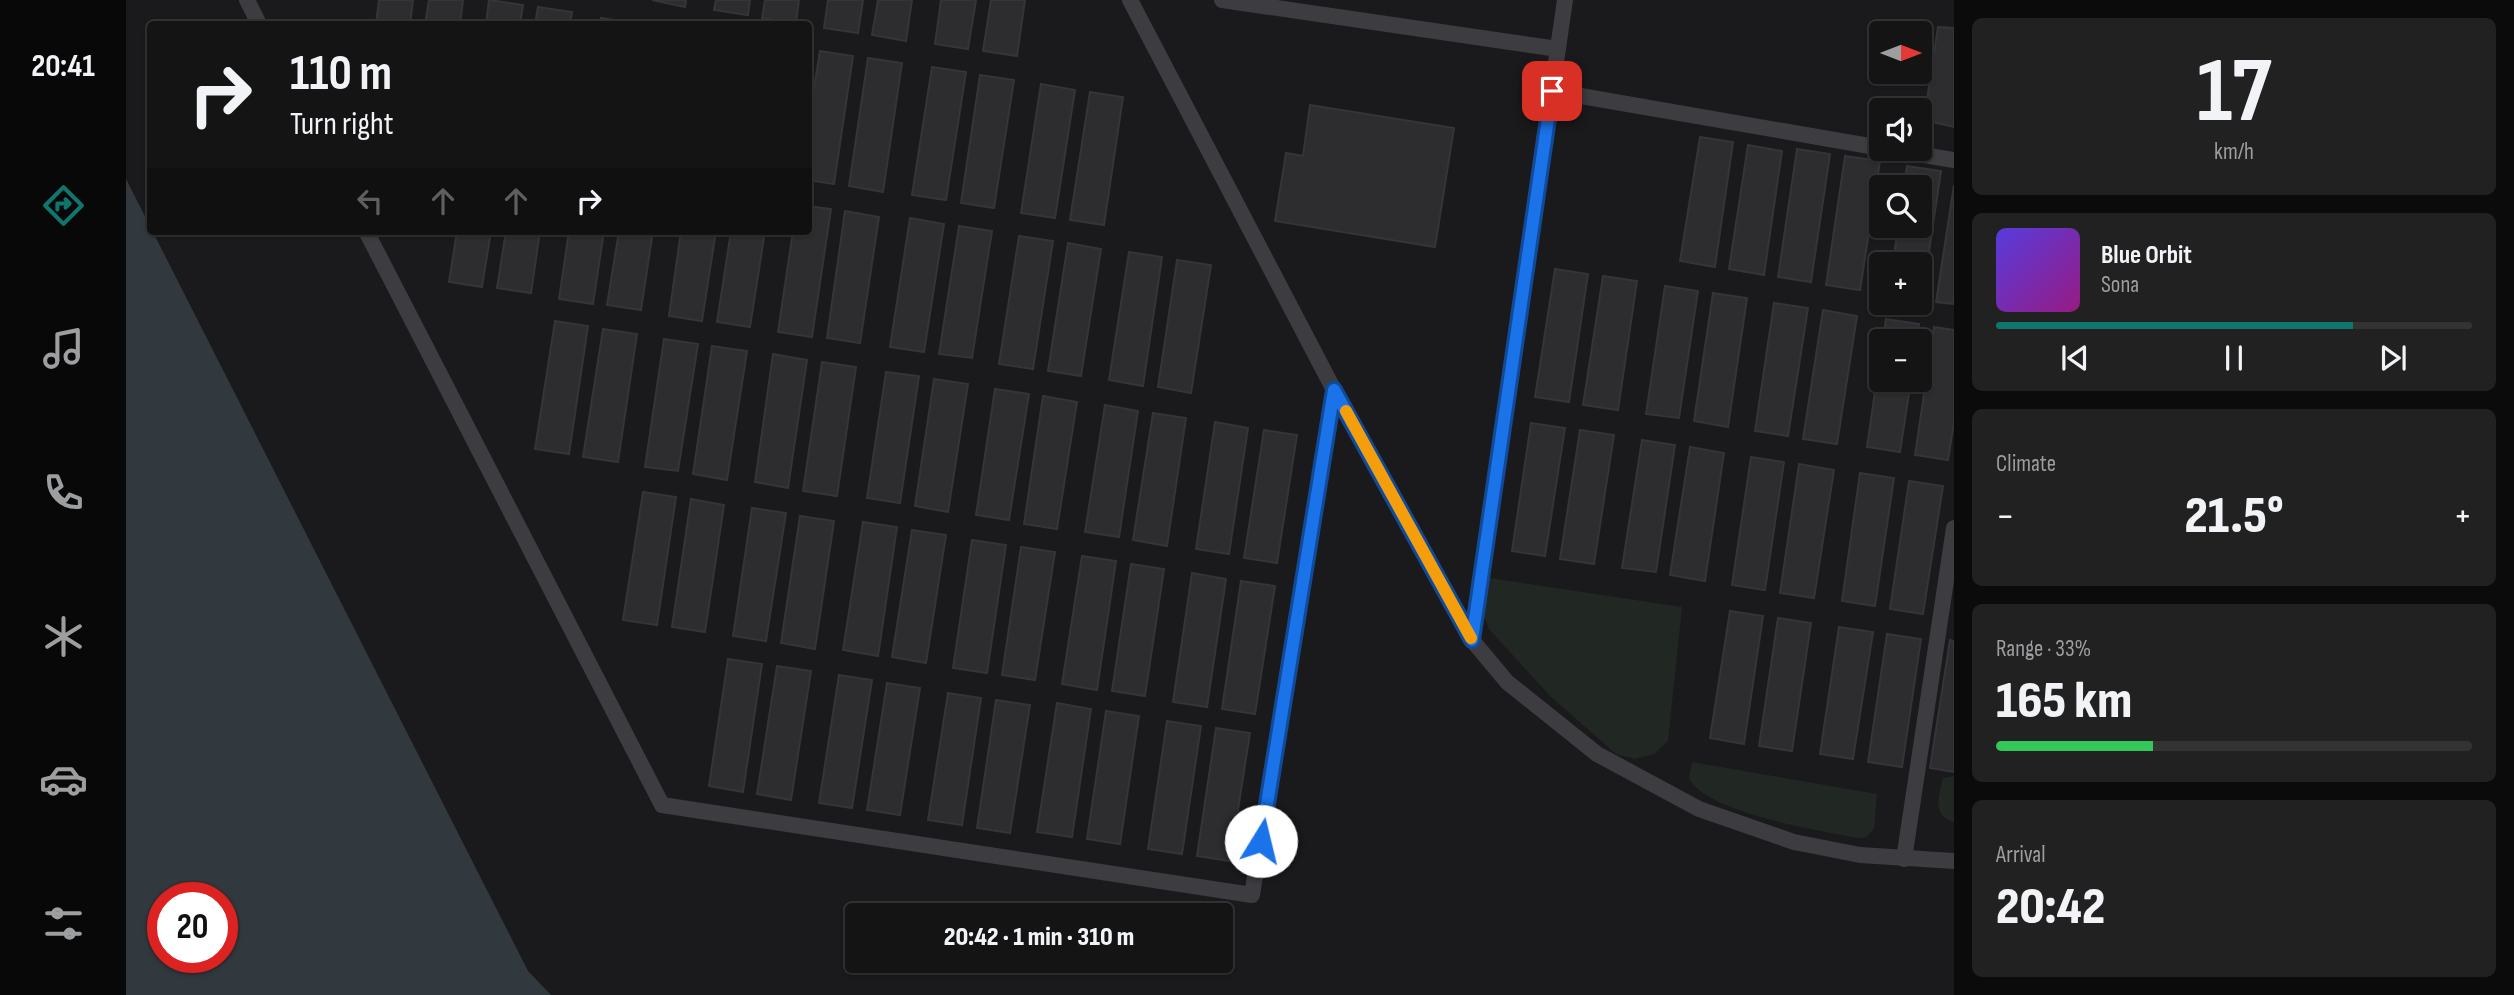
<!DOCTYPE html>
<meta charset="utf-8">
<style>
body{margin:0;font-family:"Sofia Sans Condensed",sans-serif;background:#212122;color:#f1f3f6;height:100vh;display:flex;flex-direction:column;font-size:26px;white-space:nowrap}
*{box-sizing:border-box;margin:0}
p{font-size:23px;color:#9d9ea0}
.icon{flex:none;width:38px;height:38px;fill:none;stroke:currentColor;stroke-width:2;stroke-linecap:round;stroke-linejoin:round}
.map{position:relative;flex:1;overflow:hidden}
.drawer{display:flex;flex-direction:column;gap:18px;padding:18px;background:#0b0b0c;width:560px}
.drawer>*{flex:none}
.hud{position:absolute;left:21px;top:21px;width:665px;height:214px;border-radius:7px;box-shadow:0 2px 5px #0004,0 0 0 2px #333334;background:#141415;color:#f1f3f6;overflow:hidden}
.needle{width:46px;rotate:90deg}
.fabs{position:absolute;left:1743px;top:21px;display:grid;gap:14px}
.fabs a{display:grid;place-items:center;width:63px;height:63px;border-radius:7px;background:#141415;box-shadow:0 2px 5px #0004,0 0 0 2px #333334;font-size:35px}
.speed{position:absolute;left:21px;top:882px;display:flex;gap:14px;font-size:35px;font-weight:700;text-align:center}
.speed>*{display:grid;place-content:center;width:91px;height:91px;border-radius:50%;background:#141415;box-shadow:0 2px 5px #0004,0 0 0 2px #333334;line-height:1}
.speed .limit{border:10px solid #d22;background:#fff;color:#111}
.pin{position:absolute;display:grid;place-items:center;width:60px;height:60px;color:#fff;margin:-30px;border-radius:14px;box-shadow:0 4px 10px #0006}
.me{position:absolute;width:77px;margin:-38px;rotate:9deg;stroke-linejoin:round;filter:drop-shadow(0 0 5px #0008)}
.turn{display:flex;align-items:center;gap:24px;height:147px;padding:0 28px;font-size:32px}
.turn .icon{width:91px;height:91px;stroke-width:2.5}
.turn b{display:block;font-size:49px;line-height:60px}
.lanes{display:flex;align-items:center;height:66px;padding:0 28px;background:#0003;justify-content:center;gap:35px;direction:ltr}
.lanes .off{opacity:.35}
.big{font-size:52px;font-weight:800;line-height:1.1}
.drawer .tile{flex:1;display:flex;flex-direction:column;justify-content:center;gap:10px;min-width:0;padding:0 24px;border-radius:10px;background:#212122}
.drawer .dial{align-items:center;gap:0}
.dial b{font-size:91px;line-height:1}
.song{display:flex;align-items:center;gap:21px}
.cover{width:84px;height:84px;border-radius:10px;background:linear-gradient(135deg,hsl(250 70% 55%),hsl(310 70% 35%))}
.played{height:7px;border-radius:4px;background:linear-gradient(90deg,#0f766e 75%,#333334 75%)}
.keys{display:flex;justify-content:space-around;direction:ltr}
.heat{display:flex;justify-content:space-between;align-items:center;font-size:38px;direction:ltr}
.charge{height:10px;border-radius:5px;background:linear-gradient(90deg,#34c759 33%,#333334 0)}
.trip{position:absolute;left:719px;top:903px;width:388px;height:70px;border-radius:7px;background:#141415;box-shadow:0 2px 5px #0004,0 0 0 2px #333334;font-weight:800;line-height:70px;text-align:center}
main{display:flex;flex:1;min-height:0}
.menu{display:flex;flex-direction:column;width:126px;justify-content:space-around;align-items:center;background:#080808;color:#9d9ea0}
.menu .icon{width:49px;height:49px}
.menu .on{color:#0f766e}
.menu b{font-size:32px;color:#f1f3f6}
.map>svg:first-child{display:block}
.green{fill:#212722}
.water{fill:#31393f;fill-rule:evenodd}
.building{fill:#2d2d30;stroke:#353438;stroke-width:2}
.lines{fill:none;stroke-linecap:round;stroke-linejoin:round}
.service{stroke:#3c3c41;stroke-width:16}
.route-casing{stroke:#114b97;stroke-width:18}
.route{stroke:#1a73e8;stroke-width:12}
.slow{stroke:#f59e0b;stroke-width:12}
</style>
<main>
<nav class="menu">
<b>20:41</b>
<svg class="icon on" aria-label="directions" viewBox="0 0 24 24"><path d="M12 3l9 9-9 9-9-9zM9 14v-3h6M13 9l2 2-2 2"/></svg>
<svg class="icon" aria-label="music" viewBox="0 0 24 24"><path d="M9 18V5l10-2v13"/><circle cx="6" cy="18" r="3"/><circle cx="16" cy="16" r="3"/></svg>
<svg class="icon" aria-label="phone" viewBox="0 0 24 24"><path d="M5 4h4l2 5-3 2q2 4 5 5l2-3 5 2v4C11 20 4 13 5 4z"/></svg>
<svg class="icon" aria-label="climate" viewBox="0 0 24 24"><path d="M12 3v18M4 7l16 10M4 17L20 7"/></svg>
<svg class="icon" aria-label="car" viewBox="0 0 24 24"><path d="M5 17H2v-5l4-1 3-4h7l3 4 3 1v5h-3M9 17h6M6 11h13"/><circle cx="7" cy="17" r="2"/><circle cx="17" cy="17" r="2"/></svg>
<svg class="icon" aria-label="filters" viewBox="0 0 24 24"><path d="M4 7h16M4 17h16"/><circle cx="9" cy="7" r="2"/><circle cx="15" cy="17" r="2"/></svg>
</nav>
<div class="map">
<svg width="1828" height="995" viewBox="0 0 1828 995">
<rect width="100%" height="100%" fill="#1a1a1c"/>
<g class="green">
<path d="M1364 578 1556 607 1542 741 1528 754 1509 759 1490 754 1424 696 1363 629 1357 614Z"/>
<path d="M1566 762 1751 794 1748 828 1741 837 1732 838C1691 830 1585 814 1563 779Z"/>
<path d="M1828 776V822C1805 816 1813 795 1817 778Z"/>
</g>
<path class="water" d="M0 179 402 971 425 995H0ZM37 898H96V957H37Z"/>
<g class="building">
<path d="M253 0H287L284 24H250Z"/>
<path d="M303 0H337L334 24H299Z"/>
<path d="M363 0 397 5 394 24H360Z"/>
<path d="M526 0H560L559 7Z"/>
<path d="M590 0H624L622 15 588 10Z"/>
<path d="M639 0H673L670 23 636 18Z"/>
<path d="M702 0H737L732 33 698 28Z"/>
<path d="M752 0H786L780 41 746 35Z"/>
<path d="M815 0H850L842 49 809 44Z"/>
<path d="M865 0H899L891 56 857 51Z"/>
<path d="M412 7 446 12 444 24H409Z"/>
<path d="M475 18 508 23 507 24H474Z"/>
<path d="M1812 27 1828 28V127L1798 120Z"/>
<path d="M694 51 727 56 708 184 682 180V124Z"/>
<path d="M742 58 776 63 757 192 723 186Z"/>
<path d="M806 67 840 72 820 200 786 195Z"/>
<path d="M854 75 888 80 868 208 835 203Z"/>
<path d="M915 84 949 90 929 218 895 213Z"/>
<path d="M964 92 997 97 978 225 944 220Z"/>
<path d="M1184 105 1328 128 1309 247 1149 221 1160 153 1177 156Z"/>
<path d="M1574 137 1607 142 1589 267 1554 261Z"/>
<path d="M1622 145 1656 151 1638 275 1603 269Z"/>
<path d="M1671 149 1704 154 1685 282 1652 277Z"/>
<path d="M1719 156 1754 161 1734 290 1700 285Z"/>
<path d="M1781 166 1815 171 1796 299 1794 264H1767L1772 226H1794V187H1778Z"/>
<path d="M1828 185V304L1810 302Z"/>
<path d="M682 206 705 209 686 337 652 332 667 231H682Z"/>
<path d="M719 211 753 217 734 343 701 338Z"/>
<path d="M784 218 818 224 798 352 764 347Z"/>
<path d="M833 226 866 231 846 358 813 354Z"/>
<path d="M331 231H365L356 287 323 282Z"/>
<path d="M380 231H414L405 293 371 288Z"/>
<path d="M443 231H478L467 304 433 299Z"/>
<path d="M493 231H527L515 310 481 305Z"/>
<path d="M555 231H590L576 321 543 316Z"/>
<path d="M605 231H639L624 327 591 322Z"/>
<path d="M893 236 927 241 907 369 873 364Z"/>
<path d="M942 243 975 249 955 376 922 371Z"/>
<path d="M1003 252 1036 257 1017 386 983 380Z"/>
<path d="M1051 260 1085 265 1065 393 1032 387Z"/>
<path d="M1429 269 1462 274 1443 402 1409 397Z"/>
<path d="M1477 276 1511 281 1492 410 1457 405Z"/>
<path d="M1539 286 1572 291 1553 418 1520 414Z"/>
<path d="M1587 293 1621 298 1602 427 1568 421Z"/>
<path d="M1648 303 1682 308 1662 436 1629 431Z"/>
<path d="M1697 310 1731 316 1711 444 1677 439Z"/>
<path d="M1760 319 1793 324 1791 341H1757Z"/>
<path d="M429 321 462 326 443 454 409 449Z"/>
<path d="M1808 327 1828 330V422L1822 460 1789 455Z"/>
<path d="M477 329 511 334 492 462 457 457Z"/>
<path d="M538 339 572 344 552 471 519 467Z"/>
<path d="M586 346 621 351 601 480 567 474Z"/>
<path d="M1755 350V380H1785L1774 452 1741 447Z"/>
<path d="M647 354 681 360 662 488 629 482Z"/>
<path d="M696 362 730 367 711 496 677 491Z"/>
<path d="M760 372 793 376 774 503 741 498Z"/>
<path d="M808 379 842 384 822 512 789 506Z"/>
<path d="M869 389 903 394 883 520 850 515Z"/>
<path d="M917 396 951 402 931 529 898 524Z"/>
<path d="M979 405 1012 411 993 537 959 532Z"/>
<path d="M1027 413 1060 418 1041 546 1007 540Z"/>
<path d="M1089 422 1122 428 1103 554 1070 549Z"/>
<path d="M1405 423 1439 428 1419 556 1386 551Z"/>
<path d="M1138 430 1171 435 1151 563 1118 558Z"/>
<path d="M1454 430 1488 435 1468 564 1434 559Z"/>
<path d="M1516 440 1549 445 1530 572 1496 568Z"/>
<path d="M1564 447 1598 453 1579 581 1544 575Z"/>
<path d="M1625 457 1658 462 1639 590 1606 585Z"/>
<path d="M1673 464 1708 470 1688 598 1654 593Z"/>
<path d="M1734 473 1768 478 1749 606 1716 601Z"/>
<path d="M1783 481 1817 486 1797 614 1764 609Z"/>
<path d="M517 492 550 497 531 625 497 620Z"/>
<path d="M565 499 598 505 579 632 546 627Z"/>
<path d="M626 508 660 513 640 641 607 636Z"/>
<path d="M674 516 708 521 689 649 655 643Z"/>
<path d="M737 522 771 527 752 656 717 650Z"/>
<path d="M786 530 820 535 800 663 766 657Z"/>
<path d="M846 540 880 545 861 673 827 668Z"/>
<path d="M895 547 929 552 909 680 876 675Z"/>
<path d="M956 556 990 561 971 690 936 684Z"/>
<path d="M1005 564 1038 569 1019 696 986 691Z"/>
<path d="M1066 573 1100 579 1081 707 1047 702Z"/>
<path d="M1115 581 1149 586 1129 714 1096 709Z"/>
<path d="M1604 611 1637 616 1618 744 1584 738Z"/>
<path d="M1652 618 1685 623 1666 751 1633 746Z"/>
<path d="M1713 627 1747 632 1727 759 1694 754Z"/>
<path d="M1761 634 1795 639 1776 767 1742 762Z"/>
<path d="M1824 640 1828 641V772L1804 768Z"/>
<path d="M602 659 636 664 617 792 583 786Z"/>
<path d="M651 666 685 671 665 800 631 794Z"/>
<path d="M713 675 746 680 726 808 693 803Z"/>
<path d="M761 683 794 688 774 815 741 810Z"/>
<path d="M822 693 855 698 836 825 802 820Z"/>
<path d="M870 700 904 705 884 833 851 828Z"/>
<path d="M931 703 965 709 946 837 911 832Z"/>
<path d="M980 711 1013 716 994 844 961 839Z"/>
<path d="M1041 721 1075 726 1056 854 1022 849Z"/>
<path d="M1090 728 1124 733 1104 861 1071 856Z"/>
</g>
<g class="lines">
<g class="service">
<path d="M121 0 133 24"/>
<path d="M1004 0 1208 390 1346 640 1381 682 1471 754 1573 809 1668 842 1734 855 1828 861"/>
<path d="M1096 0 1432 49"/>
<path d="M1426 91 1755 148"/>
<path d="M1762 149 1828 160"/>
<path d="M240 231 536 805 1126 895 1208 390"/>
<path d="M1346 640 1439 0"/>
<path d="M1778 859 1828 528"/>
</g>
</g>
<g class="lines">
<defs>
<path id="route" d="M1135 841 1208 390 1346 640 1426 91"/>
</defs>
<use href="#route" class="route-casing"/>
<use href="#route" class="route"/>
<path class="slow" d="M1220 411 1345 638"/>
</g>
</svg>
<div class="fabs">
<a><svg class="needle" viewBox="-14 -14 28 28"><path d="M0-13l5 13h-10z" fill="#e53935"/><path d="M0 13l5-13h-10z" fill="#9d9ea0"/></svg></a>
<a><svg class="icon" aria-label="sound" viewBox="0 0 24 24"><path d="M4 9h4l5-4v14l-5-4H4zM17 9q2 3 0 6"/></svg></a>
<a><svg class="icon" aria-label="search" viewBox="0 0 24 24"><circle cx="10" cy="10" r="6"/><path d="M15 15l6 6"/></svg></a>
<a>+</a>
<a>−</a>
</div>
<div class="speed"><div class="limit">20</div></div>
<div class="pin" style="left:1426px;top:91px;background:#d93025"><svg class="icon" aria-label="arrive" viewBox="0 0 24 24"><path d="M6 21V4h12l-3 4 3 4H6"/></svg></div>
<svg class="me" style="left:1135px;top:841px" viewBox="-20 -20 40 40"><circle r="19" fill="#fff"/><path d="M0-13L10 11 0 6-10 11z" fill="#1a73e8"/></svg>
<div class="trip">20:42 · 1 min · 310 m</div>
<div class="hud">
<div class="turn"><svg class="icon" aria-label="right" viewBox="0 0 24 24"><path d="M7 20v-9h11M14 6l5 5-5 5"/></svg><div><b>110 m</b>Turn right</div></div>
<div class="lanes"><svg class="icon off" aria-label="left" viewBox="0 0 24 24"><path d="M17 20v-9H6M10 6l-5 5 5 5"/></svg><svg class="icon off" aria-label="ahead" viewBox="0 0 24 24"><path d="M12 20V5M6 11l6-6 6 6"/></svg><svg class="icon off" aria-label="ahead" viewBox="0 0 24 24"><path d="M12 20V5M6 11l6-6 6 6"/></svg><svg class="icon" aria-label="right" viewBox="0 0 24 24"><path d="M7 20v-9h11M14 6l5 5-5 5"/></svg></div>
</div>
</div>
<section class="drawer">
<div class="tile dial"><b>17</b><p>km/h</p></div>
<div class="tile">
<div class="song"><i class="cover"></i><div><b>Blue Orbit</b><p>Sona</p></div></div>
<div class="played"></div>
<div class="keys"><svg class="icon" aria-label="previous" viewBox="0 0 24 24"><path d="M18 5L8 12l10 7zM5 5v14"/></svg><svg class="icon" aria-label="pause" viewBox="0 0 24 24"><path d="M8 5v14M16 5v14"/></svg><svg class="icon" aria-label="next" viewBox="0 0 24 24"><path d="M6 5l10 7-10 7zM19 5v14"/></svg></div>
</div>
<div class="tile"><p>Climate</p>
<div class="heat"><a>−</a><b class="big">21.5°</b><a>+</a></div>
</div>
<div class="tile"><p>Range · 33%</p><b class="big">165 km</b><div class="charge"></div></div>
<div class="tile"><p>Arrival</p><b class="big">20:42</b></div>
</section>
</main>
